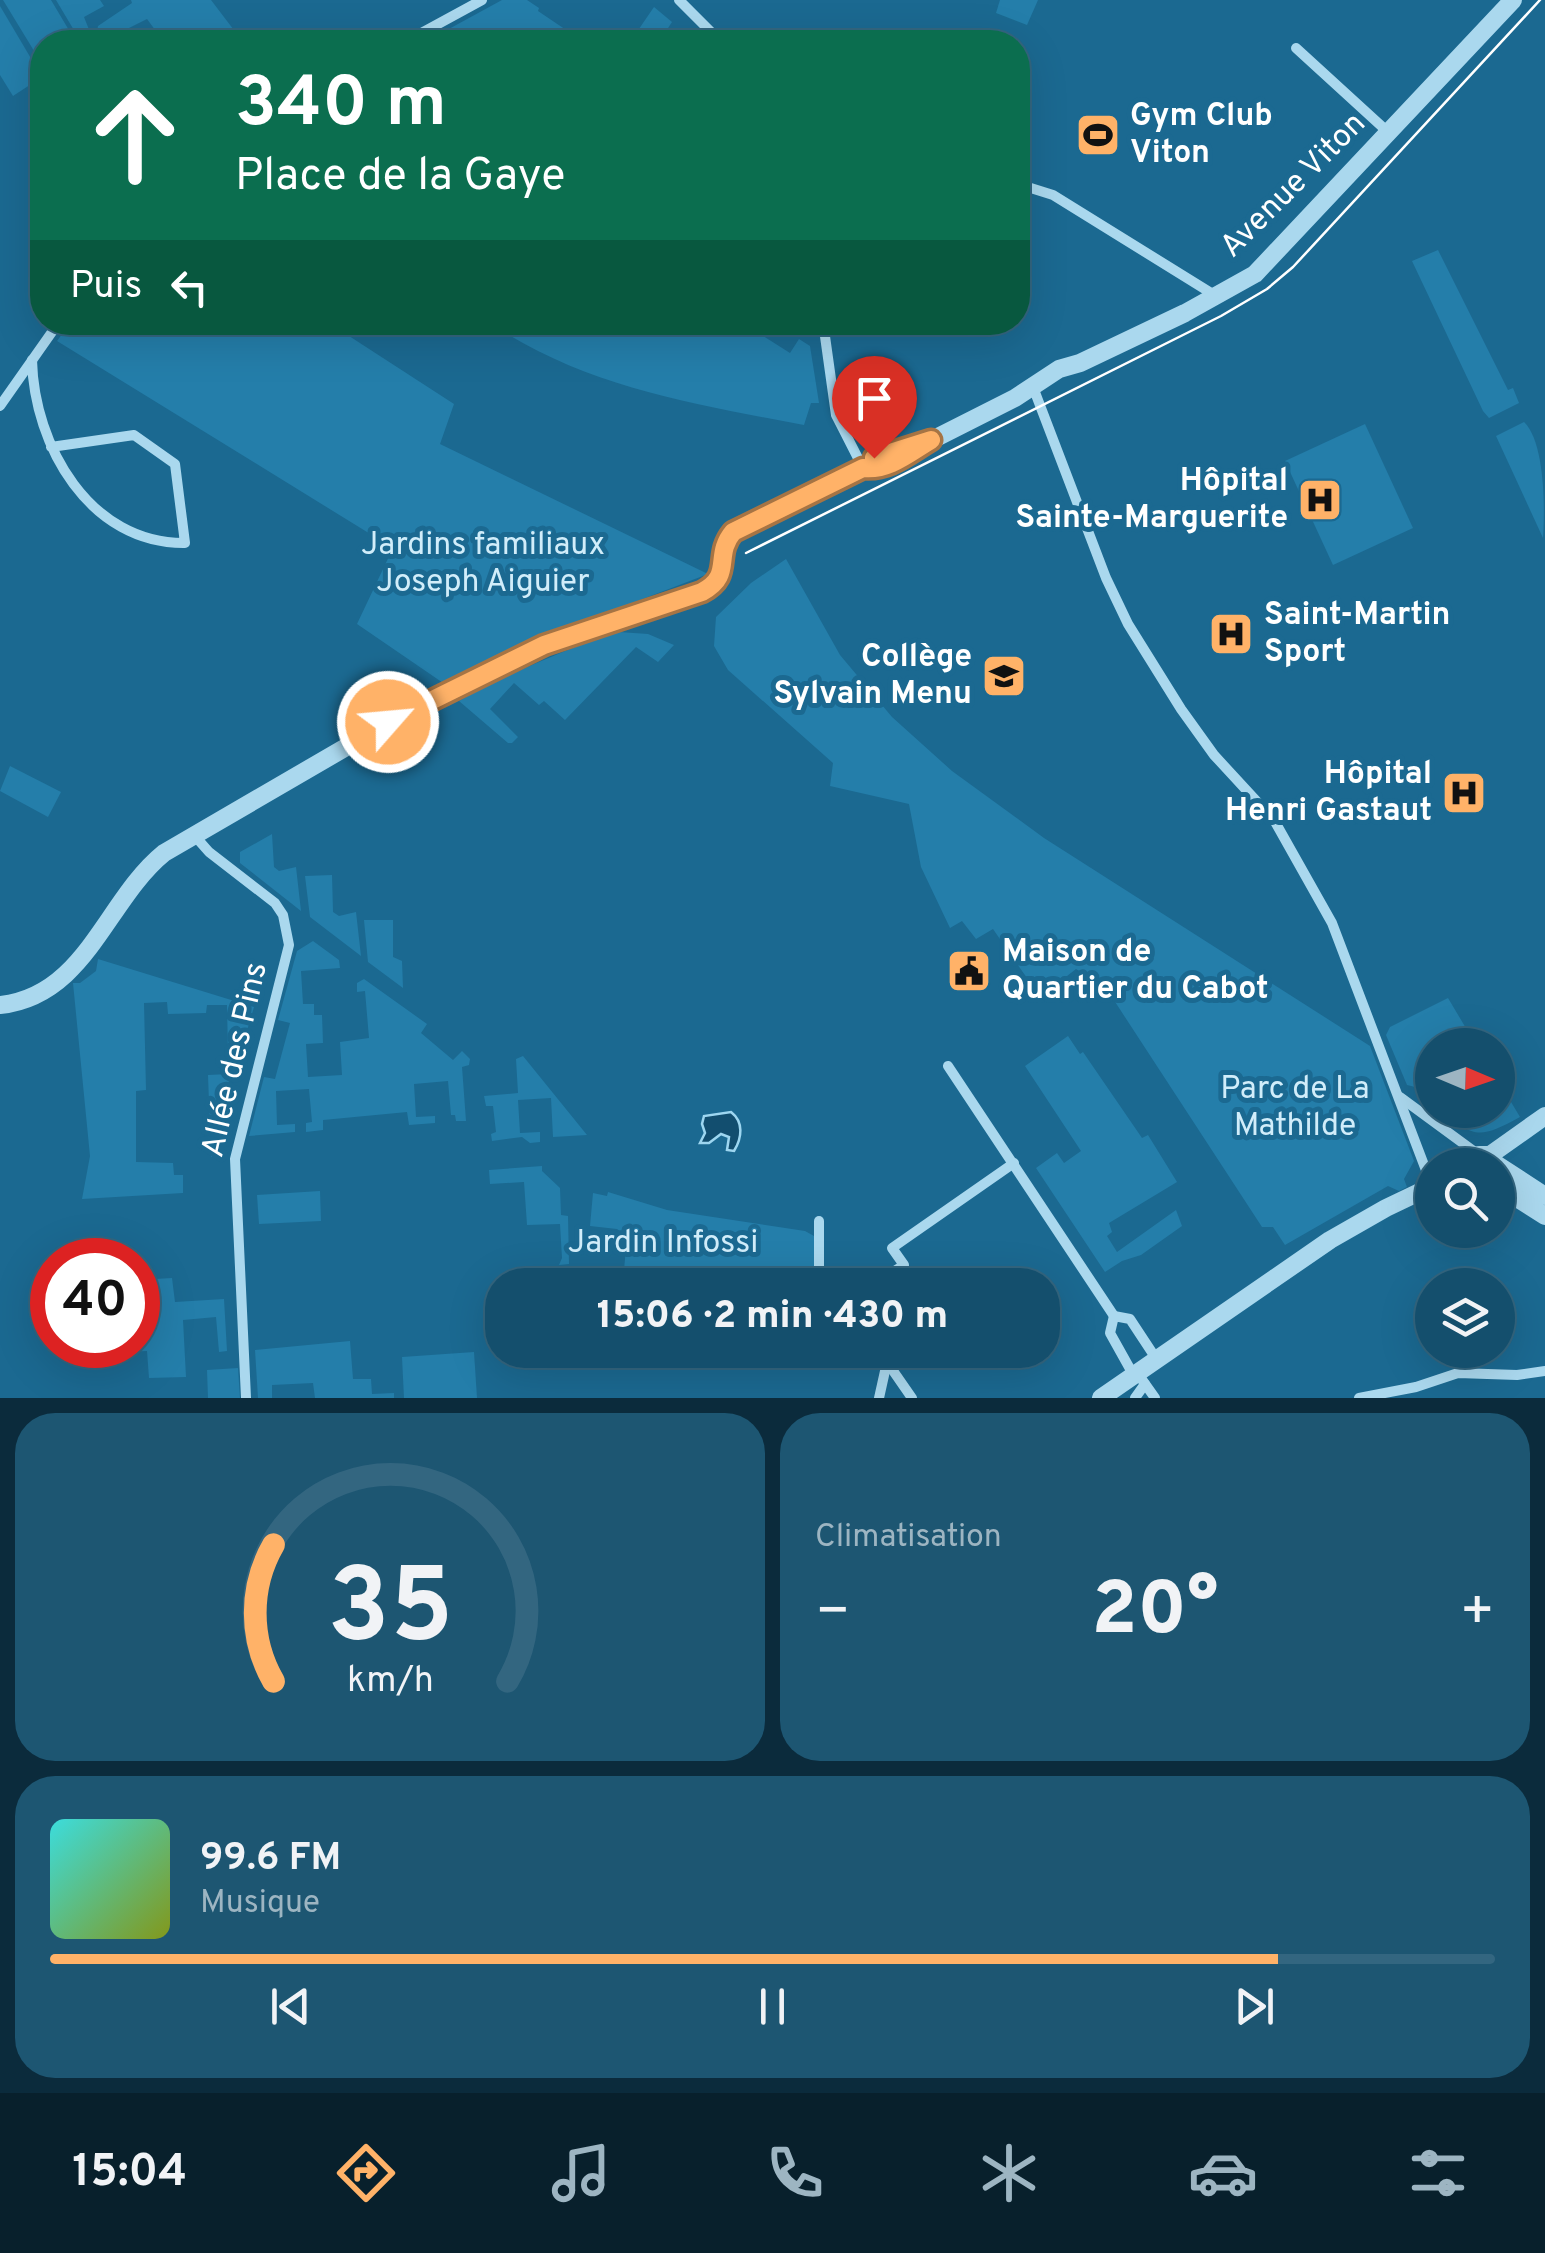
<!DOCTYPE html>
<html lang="fr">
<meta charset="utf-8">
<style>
body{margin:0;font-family:Overpass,sans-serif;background:#1d5672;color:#f1f3f6;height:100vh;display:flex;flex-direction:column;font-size:38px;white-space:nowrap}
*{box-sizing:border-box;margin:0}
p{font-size:32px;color:#9db5c2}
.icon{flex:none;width:55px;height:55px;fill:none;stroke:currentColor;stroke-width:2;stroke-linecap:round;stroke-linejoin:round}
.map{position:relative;height:1398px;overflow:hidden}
.sheet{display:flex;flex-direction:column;gap:15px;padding:15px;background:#0b2b3c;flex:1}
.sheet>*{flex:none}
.top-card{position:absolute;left:30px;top:30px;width:1000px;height:305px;border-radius:40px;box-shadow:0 10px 40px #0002,0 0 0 2px #336680;background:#0b6e4f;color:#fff;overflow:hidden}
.needle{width:65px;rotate:92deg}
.controls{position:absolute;left:1415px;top:1028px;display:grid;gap:20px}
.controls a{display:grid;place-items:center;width:100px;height:100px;border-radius:50%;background:#144f6d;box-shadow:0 10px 40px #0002,0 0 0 2px #336680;font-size:50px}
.speed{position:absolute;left:30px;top:1238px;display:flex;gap:20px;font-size:50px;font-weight:700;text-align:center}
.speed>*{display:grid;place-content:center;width:130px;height:130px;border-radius:50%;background:#144f6d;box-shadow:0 10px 40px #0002,0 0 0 2px #336680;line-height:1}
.speed .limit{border:15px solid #d22;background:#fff;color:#111}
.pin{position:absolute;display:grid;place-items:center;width:85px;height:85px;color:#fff;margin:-102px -42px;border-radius:50% 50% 50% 0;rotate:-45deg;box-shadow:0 0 10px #0007}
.pin .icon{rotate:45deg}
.me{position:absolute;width:110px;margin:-55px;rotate:63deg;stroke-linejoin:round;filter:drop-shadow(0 0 8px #0008)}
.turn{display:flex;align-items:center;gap:35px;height:210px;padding:0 40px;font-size:45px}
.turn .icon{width:130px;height:130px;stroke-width:2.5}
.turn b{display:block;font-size:70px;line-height:85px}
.then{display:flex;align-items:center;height:95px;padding:0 40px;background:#0003;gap:20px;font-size:38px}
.big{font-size:75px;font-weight:800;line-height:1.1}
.sheet .tile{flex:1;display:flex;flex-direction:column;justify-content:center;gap:15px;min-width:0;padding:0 35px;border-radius:40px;background:#1d5672}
.sheet .dial{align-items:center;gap:0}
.dial svg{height:260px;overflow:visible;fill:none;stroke:#336680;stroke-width:7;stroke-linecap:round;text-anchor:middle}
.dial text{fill:#f1f3f6;stroke:none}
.song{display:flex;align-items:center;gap:30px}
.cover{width:120px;height:120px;border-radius:15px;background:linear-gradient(135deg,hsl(180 70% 55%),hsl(70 70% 35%))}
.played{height:10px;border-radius:5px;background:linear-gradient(90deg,#ffb268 85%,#336680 85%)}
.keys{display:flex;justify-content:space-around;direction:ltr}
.heat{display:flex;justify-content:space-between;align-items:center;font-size:55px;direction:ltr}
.sheet .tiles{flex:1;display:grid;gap:15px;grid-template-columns:1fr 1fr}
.tile:last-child{grid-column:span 2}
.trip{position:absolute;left:485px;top:1268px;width:575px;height:100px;border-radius:40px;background:#144f6d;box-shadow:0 10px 40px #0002,0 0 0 2px #336680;font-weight:800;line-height:100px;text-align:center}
.menu{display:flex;height:160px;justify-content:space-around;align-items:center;background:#08202c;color:#9db5c2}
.menu .icon{width:70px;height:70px}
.menu .current{color:#ffb268}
.menu b{font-size:45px;color:#f1f3f6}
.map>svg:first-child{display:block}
.green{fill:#247eaa}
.water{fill:#124e6f;stroke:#9dd6f0;stroke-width:2.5}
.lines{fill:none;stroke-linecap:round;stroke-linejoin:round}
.minor{stroke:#aad8ee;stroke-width:10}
.tertiary{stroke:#aad8ee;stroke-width:18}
.tram{stroke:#fff;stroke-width:2.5}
.route-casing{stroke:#a67444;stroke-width:25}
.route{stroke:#ffb268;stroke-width:18}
.labels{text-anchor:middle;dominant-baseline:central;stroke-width:10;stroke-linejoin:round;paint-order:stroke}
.poi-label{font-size:32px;font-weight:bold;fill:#fff;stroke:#1b6991;text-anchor:start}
.street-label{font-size:32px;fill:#fff;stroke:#1b6991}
.park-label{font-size:32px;fill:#d1edfa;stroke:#1b6991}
</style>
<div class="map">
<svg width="1545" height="1398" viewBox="0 0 1545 1398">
<rect width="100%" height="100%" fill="#1b6991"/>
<g class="green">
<path d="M3 0H51L76 42 59 39 42 42V64Z"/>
<path d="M56 0H100L104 6 84 17 94 42H81Z"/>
<path d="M131 0H211L243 42H164L147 19 101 42 97 32 98 26 132 3Z"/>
<path d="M502 0H527L539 8 538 11 581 40 580 42H425Z"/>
<path d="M1000 0H1038L1027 25 996 13Z"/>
<path d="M0 6 42 77 13 96 0 75Z"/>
<path d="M654 7 672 22 659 42H630Z"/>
<path d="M1438 250 1508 390 1513 388 1519 403 1489 418 1483 411 1412 261Z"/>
<path d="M70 323H329L454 404 440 444 708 574 499 654 498 659 449 687 357 624 393 548 57 341Z"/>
<path d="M490 323H743L790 353 799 339 810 346 819 403H811L804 425C694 404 585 387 490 323Z"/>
<path d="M1524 422C1545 442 1545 509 1543 538L1496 436Z"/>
<path d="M1365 424 1413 528 1333 565 1285 461Z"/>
<path d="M786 559 840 655 892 717 952 771 1044 838 1370 1046 1414 1161 1404 1179 1407 1187 1399 1191 1388 1186 1285 1245 1273 1227H1262L1106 988 1076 969 1040 997 993 929 976 939 962 921 950 928 921 867 909 804 830 786 833 763 728 670 714 646 716 617 751 583Z"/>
<path d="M619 632 648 634 674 645 658 662 636 647 565 720 544 701 539 705 514 683 490 709 518 737 512 743H508L459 701C511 673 562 650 619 632Z"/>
<path d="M10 766 61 792 48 817 0 791Z"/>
<path d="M272 834 274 867 279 871 296 867 301 911 240 863V852Z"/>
<path d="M332 875 333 912 339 916 356 912 361 956 310 917 305 876Z"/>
<path d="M364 920H393V957L402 961 403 988 368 962Z"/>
<path d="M313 941 339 960 340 968 301 971 303 1004H314V1015H322L323 1043 306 1044 308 1077 342 1075 340 1042 369 1038 365 991 357 992V983L364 979 427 1024 421 1033 453 1060 462 1051 470 1059 469 1065 462 1067 466 1121H456L455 1115H451L448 1081 414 1084 416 1117 435 1116V1123L409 1125 407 1112 323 1120V1130L306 1132V1123L312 1122 309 1089 276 1091 277 1125 295 1124V1132L249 1136 264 1077 275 1079 290 1023 278 1020 297 951Z"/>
<path d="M98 959 254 1007 240 1054H228L227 1005H207L206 1013 168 1014 167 1002 144 1003 146 1090 136 1091V1162L173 1163 174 1175H183V1193L82 1199 90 1156 73 983H80L96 971Z"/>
<path d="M1448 998 1476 1045H1432V1108L1421 1098 1415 1087 1407 1085 1386 1035 1390 1027Z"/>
<path d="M1068 1036 1080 1054 1083 1052 1142 1138 1148 1135 1177 1182 1109 1223 1112 1232 1107 1236 1117 1252 1176 1210 1182 1226 1141 1255 1122 1261 1105 1272 1036 1168 1057 1153 1064 1163 1081 1151 1025 1066Z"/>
<path d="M523 1056 587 1135 553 1137 551 1098 518 1100 520 1133 540 1132V1142L530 1143 522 1137 492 1141 491 1134 496 1132 493 1106H486L484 1096 518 1093 516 1059Z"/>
<path d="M229 1074 227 1131H223L221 1156 211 1157 208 1075Z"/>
<path d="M1498 1080 1520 1117C1476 1141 1476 1136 1436 1110H1498Z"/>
<path d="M542 1166V1171L560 1188 561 1215 568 1216 569 1264 559 1265 562 1258 560 1224 527 1225 524 1182 490 1184 489 1170Z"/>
<path d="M320 1191 321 1221 259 1224 257 1195Z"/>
<path d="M608 1192 667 1210 805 1231 814 1236 816 1285H725L627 1276 624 1270 627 1236 617 1229 590 1226 593 1193 607 1196Z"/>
<path d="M172 1278 175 1302 224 1299 227 1351 219 1352 216 1317 183 1320 186 1377 149 1378 147 1351 99 1353V1345H138V1280Z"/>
<path d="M350 1341 353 1379H371L372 1394 394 1393V1398H315L313 1383 272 1385V1398H258L255 1350Z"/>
<path d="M474 1352 477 1398H404L402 1357Z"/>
<path d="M238 1368 240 1398H208L207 1370Z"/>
</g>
<path class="water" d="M731 1112C744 1122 742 1138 734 1151L727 1150 729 1137 721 1134 709 1143H700L705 1133 702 1124 704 1116Z"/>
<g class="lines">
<g class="minor">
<path d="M679 0 721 42"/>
<path d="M405 42 482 0"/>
<path d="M1296 48 1389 133"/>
<path d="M1018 184 1053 195 1216 296"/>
<path d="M823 322 836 415 863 468"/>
<path d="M32 360C34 446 90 544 185 543L175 464 134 435 51 447"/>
<path d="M1033 387 1106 578 1128 624 1181 709 1214 755 1274 820 1332 923 1432 1186"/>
<path d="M0 406 59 322"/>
<path d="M194 835 209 852 275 903 283 915 289 945 235 1159 246 1398"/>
<path d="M948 1066 1114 1316"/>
<path d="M1400 1097 1479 1155"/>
<path d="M819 1221V1285"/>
<path d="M873 1285 904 1265 892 1248 1014 1163"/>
<path d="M873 1350 887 1362 912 1398"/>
<path d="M1138 1374 1155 1398"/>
<path d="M1134 1376 1110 1333 1114 1316 1130 1319 1157 1360"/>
<path d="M879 1398 887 1362"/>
<path d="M1135 1398 1145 1384"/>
<path d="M1359 1398 1416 1387 1458 1373 1517 1375 1545 1371"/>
</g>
<g class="tertiary">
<path d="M924 444 1015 398 1059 369 1080 363 1185 313 1255 274 1513 0"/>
<path d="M0 1005C86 996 106 900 164 853L403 714 544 645 702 592C734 574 713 556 733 532L863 468 885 454 931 440"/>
<path d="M1490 1155 1496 1164 1545 1196"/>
<path d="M1473 1165 1479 1155H1490L1545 1116"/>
<path d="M1498 1186 1545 1216"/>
<path d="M1101 1398 1330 1240 1386 1208 1432 1186"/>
</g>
<path class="tram" d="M746 553 1221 316 1267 289 1293 267 1540 0"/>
</g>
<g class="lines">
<defs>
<path id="route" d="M388 722 544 645 702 592C734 575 713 556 733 532L863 468C889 471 909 453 931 440L874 458"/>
</defs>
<use href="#route" class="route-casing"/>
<use href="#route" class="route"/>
</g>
<defs>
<symbol id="stadium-square" viewBox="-11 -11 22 22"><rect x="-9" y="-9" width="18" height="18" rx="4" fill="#ffb268" stroke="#1b6991"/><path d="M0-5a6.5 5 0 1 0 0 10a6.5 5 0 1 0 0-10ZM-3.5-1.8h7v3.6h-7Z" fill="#111"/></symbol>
<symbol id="hospital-square" viewBox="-11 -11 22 22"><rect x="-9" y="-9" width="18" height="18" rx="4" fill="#ffb268" stroke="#1b6991"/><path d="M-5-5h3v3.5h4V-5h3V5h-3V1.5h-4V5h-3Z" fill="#111"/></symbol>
<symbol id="school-square" viewBox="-11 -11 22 22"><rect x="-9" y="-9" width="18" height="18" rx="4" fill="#ffb268" stroke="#1b6991"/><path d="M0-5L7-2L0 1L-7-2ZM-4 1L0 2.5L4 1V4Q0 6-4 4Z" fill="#111"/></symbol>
<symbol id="civic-square" viewBox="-11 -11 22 22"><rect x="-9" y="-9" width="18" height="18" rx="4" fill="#ffb268" stroke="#1b6991"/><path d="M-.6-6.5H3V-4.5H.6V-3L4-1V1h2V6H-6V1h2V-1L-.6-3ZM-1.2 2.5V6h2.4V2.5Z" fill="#111"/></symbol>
</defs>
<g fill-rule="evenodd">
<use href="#stadium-square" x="1073" y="110" width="50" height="50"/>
<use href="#hospital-square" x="1295" y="475" width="50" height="50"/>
<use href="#hospital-square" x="1206" y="609" width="50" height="50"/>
<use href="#school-square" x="979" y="651" width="50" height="50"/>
<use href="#hospital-square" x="1439" y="768" width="50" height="50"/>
<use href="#civic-square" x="944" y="946" width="50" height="50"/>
</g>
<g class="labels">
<g class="poi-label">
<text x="1130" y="117">Gym Club<tspan x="1130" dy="37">Viton</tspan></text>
<text x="1288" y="482" text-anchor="end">Hôpital<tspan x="1288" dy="37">Sainte-Marguerite</tspan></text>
<text x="1264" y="616">Saint-Martin<tspan x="1264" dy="37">Sport</tspan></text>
<text x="972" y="658" text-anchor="end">Collège<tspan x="972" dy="37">Sylvain Menu</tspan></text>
<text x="1432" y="775" text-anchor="end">Hôpital<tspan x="1432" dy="37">Henri Gastaut</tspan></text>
<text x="1002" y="953">Maison de<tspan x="1002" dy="37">Quartier du Cabot</tspan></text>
</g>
<g class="street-label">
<text transform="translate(1294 186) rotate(-45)">Avenue Viton</text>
<text transform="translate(236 1060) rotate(-77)">Allée des Pins</text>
</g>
<g class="park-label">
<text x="483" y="546">Jardins familiaux<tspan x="483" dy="37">Joseph Aiguier</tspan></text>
<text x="1295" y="1090">Parc de La<tspan x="1295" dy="37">Mathilde</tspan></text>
<text x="663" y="1244">Jardin Infossi</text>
</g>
</g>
</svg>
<div class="controls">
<a><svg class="needle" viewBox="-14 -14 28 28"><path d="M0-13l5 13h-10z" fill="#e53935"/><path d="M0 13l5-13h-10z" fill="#9db5c2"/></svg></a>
<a><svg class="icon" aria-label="search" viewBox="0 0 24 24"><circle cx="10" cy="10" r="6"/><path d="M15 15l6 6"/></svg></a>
<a><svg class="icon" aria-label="layers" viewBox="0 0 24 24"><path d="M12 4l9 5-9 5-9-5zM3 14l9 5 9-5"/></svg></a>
</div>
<div class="speed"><div class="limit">40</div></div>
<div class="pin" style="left:874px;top:458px;background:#d93025"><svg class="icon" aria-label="arrive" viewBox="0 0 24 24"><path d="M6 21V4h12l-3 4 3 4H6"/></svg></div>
<svg class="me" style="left:388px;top:722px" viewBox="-20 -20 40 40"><circle r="17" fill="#ffb268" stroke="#fff" stroke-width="3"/><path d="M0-11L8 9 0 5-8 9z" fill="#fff"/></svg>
<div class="trip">15:06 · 2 min · 430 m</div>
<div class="top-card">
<div class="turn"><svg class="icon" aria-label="ahead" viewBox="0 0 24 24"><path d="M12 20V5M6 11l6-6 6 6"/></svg><div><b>340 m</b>Place de la Gaye</div></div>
<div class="then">Puis<svg class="icon" aria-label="left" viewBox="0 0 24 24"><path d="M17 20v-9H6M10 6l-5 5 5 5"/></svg></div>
</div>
</div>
<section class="sheet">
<div class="tiles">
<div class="tile dial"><svg viewBox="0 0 100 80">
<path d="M14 69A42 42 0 1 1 86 69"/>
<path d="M14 69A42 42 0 0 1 14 27" stroke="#ffb268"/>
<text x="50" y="56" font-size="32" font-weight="700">35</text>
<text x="50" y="72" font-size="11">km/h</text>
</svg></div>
<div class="tile"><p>Climatisation</p>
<div class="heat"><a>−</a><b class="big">20°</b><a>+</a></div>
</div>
<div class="tile">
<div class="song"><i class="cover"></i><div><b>99.6 FM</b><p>Musique</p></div></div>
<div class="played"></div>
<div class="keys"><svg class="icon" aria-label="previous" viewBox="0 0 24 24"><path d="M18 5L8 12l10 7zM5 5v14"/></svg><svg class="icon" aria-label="pause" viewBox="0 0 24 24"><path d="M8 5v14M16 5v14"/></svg><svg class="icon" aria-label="next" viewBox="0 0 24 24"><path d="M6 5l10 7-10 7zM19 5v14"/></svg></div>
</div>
</div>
</section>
<nav class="menu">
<b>15:04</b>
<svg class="icon current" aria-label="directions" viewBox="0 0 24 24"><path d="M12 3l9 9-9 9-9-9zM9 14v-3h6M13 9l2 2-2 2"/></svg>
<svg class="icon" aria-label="music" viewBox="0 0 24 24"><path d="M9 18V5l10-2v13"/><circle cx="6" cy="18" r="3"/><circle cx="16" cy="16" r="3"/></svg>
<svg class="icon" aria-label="phone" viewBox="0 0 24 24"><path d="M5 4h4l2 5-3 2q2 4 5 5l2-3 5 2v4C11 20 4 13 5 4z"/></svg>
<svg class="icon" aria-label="climate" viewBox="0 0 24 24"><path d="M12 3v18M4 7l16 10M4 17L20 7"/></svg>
<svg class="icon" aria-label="car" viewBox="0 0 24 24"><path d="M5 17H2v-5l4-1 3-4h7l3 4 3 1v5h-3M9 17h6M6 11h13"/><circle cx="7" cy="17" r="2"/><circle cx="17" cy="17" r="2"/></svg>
<svg class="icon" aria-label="filters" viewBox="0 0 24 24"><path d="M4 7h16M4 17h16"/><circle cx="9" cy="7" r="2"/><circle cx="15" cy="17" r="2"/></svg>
</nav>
